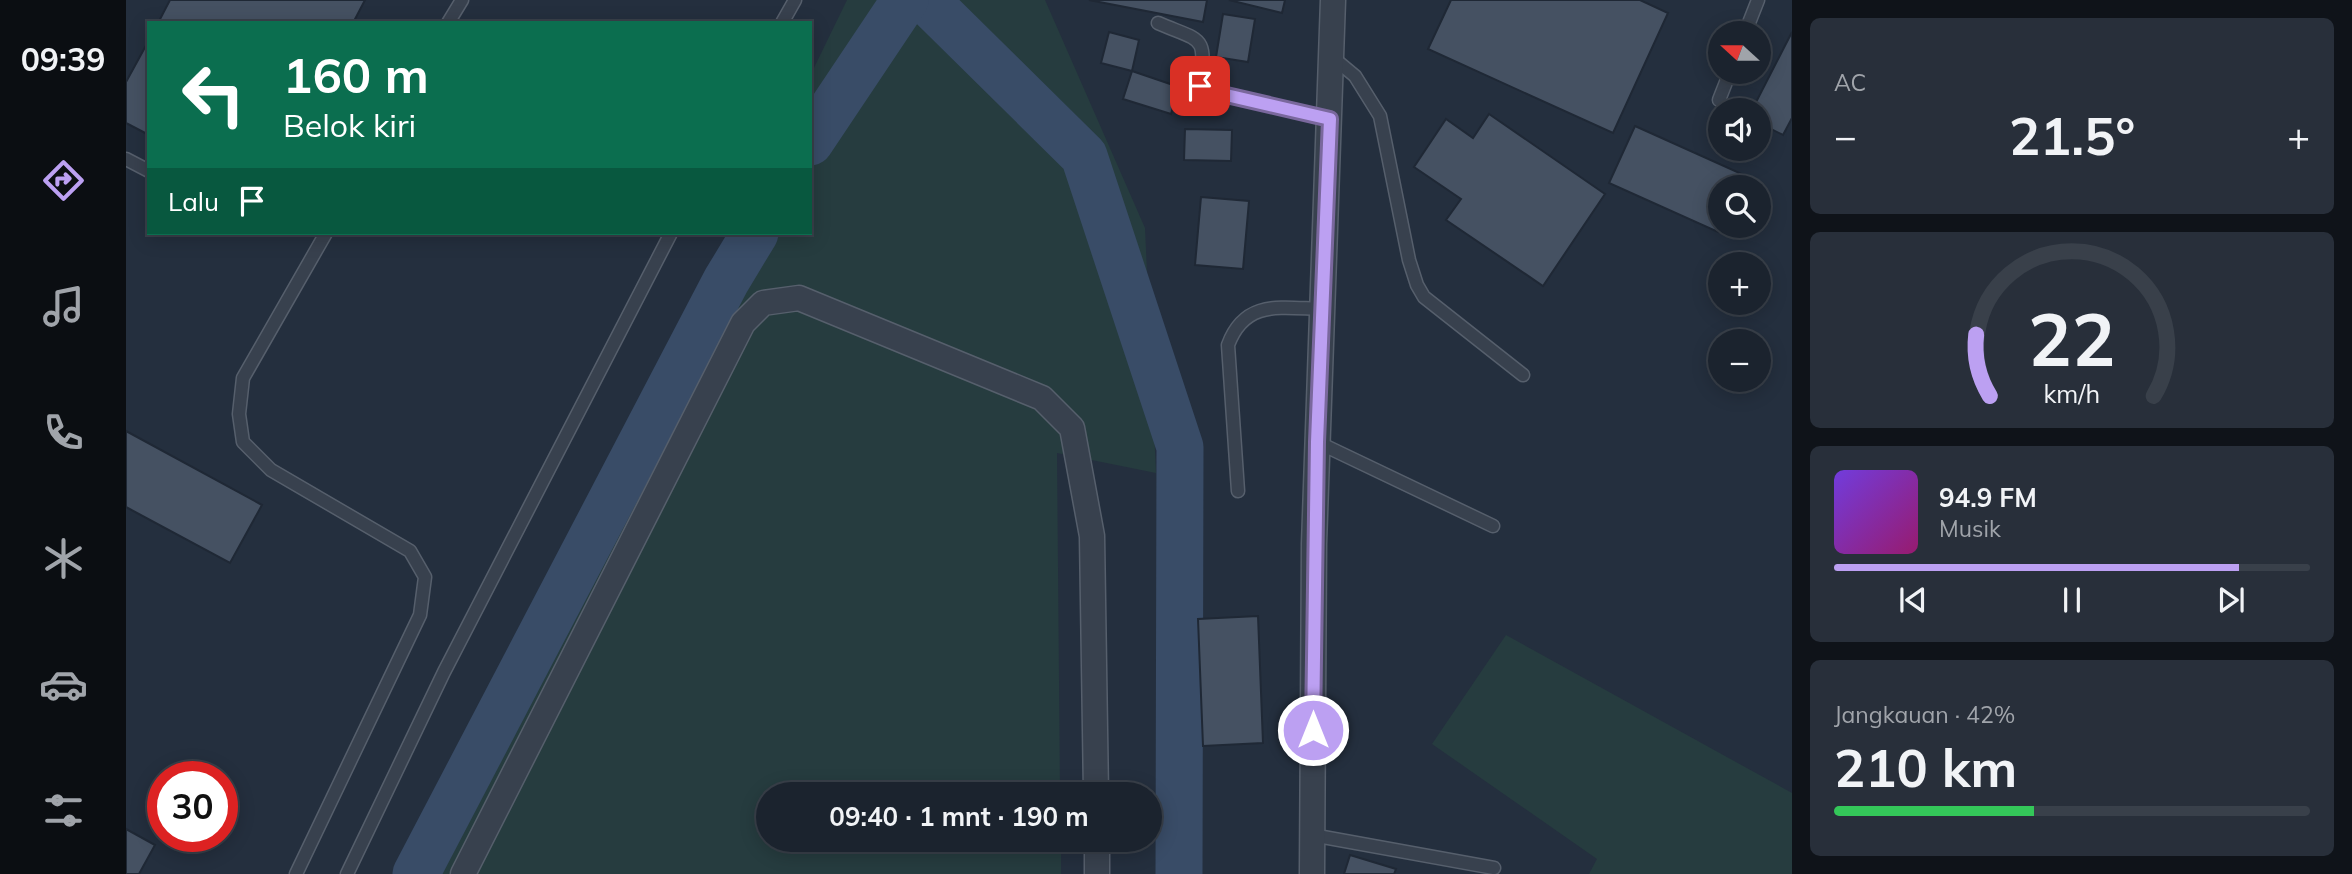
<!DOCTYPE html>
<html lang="id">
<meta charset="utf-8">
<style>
body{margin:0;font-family:Mulish,sans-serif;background:#282f3a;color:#f1f3f6;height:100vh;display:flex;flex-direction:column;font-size:26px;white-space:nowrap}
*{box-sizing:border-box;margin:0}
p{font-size:23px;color:#a0a4aa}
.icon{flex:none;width:38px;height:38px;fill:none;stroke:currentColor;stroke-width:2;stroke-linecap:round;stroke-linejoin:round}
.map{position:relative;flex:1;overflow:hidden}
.sheet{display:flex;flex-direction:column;gap:18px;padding:18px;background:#0f1319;width:560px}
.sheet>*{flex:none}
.banner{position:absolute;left:21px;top:21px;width:665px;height:214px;border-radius:0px;box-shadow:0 4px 18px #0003,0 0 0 2px #39404a;background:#0b6e4f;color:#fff;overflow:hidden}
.needle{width:46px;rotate:291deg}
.fabs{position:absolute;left:1582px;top:21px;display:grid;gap:14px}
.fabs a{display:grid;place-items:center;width:63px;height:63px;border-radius:50%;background:#1b232e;box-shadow:0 4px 18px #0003,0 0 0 2px #39404a;font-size:35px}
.speed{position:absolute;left:21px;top:761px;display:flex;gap:14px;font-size:35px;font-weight:700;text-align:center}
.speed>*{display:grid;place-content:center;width:91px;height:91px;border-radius:50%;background:#1b232e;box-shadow:0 4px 18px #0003,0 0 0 2px #39404a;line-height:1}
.speed .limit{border:10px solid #d22;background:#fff;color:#111}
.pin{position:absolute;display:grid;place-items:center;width:60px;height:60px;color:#fff;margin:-30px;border-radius:14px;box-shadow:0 4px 10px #0006}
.me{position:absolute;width:77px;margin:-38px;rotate:0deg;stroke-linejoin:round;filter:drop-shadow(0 0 5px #0008)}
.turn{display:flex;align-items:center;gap:24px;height:147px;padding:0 21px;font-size:32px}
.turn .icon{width:91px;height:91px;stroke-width:2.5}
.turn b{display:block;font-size:49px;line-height:60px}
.then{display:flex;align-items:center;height:66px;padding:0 21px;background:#0003;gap:14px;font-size:26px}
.big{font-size:52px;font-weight:700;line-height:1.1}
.sheet .widget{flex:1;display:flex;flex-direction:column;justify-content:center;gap:10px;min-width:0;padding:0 24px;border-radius:10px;background:#282f3a}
.sheet .dial{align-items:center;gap:0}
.dial svg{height:182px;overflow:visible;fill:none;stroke:#39404a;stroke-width:7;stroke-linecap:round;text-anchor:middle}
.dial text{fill:#f1f3f6;stroke:none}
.song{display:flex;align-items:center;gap:21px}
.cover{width:84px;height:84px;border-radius:10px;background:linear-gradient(135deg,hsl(260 70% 55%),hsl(320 70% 35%))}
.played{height:7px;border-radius:4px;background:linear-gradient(90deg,#bca0f2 85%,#39404a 85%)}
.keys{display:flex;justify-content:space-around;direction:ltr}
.heat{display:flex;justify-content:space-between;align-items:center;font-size:38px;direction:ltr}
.charge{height:10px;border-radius:5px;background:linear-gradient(90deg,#34c759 42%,#39404a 0)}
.trip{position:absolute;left:630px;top:782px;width:406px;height:70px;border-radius:35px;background:#1b232e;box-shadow:0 4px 18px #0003,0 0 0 2px #39404a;font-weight:700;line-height:70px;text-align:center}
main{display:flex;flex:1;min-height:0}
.tab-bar{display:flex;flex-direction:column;width:126px;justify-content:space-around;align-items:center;background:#0b0e12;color:#a0a4aa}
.tab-bar .icon{width:49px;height:49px}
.tab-bar .active{color:#bca0f2}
.tab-bar b{font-size:32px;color:#f1f3f6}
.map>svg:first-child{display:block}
.green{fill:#263c3f}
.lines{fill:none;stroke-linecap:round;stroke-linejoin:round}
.river{stroke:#394c67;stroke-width:47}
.building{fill:#455162;stroke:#1f2835;stroke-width:2}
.lane-casing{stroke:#565f6c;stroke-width:15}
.street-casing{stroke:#565f6c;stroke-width:27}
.lane{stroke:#38414e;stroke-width:12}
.street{stroke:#38414e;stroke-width:24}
.route-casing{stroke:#7a689d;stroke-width:18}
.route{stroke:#bca0f2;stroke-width:12}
</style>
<main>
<nav class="tab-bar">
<b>09:39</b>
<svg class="icon active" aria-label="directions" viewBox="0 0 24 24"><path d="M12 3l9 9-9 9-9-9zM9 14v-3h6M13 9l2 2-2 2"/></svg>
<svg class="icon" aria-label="music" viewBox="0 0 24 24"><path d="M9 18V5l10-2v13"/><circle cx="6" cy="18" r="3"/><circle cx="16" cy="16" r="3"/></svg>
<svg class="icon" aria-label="phone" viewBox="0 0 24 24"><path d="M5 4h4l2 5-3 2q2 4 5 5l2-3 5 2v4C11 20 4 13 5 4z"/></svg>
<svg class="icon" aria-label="climate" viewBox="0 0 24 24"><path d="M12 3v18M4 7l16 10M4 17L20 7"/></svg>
<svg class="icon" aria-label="car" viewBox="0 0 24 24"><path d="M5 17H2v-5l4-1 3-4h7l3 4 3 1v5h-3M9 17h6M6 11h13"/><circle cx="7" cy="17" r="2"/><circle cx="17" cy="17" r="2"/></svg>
<svg class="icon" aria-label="filters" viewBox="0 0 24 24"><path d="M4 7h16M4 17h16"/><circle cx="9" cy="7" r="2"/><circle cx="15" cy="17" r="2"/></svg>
</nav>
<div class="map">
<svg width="1666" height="874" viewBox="0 0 1666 874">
<rect width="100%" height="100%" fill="#242f3e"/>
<g class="green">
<path d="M721 0H919L1019 228 1030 473 931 453 934 794H642V840H935V874H279L608 233H684V76Z"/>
<path d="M1380 635 1666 793V874H1463L1471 859 1306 744Z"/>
</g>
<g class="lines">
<g class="river">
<path d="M800 0 958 156 1054 447 1053 874"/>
<path d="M684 142 779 0"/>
<path d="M290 874 600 281 629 233"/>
</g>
</g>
<g class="building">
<path d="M44 0H239L227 23H32Z"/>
<path d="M963 0H1081L1077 22Z"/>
<path d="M1103 0H1159L1156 13Z"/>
<path d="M1325 0H1514L1542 13 1487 133 1302 49Z"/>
<path d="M1097 14 1129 19 1122 62 1090 57Z"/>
<path d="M983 32 1013 40 1006 71 975 63Z"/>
<path d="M1666 32V118L1657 135 1633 123V110H1626Z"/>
<path d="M23 40V135L0 123V82Z"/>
<path d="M1006 71 1053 87 1045 114 997 99Z"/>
<path d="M1363 114 1479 194 1417 286 1320 220 1335 199 1288 167 1320 119 1347 138Z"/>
<path d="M1509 126 1618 175 1613 187H1594L1595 226 1592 232 1483 183Z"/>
<path d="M1059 129 1106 130 1105 161 1058 160Z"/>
<path d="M1075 197 1123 201 1117 269 1069 265Z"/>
<path d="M0 431 136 505 104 563 0 507Z"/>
<path d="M1132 616 1137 743 1077 746 1072 619Z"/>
<path d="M0 829 29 845 13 874H0Z"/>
<path d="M1224 855 1270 869 1268 874H1218Z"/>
</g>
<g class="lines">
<defs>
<g id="lane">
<path d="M322 23 336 0"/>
<path d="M656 23 669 0"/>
<path d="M1032 23C1076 42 1081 34 1074 86L1078 89 1204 119"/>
<path d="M1619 33 1632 0"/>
<path d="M1205 56 1229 76 1254 116 1283 260 1291 285 1298 297 1397 375"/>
<path d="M1593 100 1604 72"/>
<path d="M0 159 23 171"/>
<path d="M1191 442 1367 526"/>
<path d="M1112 491 1102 345C1119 299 1155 308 1196 309"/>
<path d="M1186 835 1368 868"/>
<path d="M170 874 294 615 299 577 284 551 145 470 117 442 113 414 117 378 200 233"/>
<path d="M221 874 318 672 545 233"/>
</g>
<g id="street">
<path d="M971 840V874"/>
<path d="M337 874 617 323 637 303 673 298 916 398 946 428 966 536 970 794"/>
<path d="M1186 874 1188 544 1207 0"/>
</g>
</defs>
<use href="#lane" class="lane-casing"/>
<use href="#street" class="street-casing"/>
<use href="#lane" class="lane"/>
<use href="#street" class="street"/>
</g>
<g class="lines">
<defs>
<path id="route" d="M1074 86 1083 91 1204 119 1191 442 1187 730"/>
</defs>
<use href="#route" class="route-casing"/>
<use href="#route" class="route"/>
</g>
</svg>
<div class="fabs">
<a><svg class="needle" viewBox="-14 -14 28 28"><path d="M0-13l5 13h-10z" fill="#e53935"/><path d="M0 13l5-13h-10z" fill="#a0a4aa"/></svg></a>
<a><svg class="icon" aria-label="sound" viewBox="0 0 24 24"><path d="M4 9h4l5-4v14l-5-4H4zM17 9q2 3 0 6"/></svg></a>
<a><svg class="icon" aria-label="search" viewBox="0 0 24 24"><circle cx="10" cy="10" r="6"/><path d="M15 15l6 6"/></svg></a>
<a>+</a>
<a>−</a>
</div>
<div class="speed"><div class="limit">30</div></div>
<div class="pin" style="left:1074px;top:86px;background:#d93025"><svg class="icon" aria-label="arrive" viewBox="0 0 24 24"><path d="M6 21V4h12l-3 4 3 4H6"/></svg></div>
<svg class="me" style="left:1187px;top:730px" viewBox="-20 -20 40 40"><circle r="17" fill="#bca0f2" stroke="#fff" stroke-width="3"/><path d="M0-11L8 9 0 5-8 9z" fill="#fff"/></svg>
<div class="trip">09:40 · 1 mnt · 190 m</div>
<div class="banner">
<div class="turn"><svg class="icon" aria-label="left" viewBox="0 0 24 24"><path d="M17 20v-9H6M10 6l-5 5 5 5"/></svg><div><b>160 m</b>Belok kiri</div></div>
<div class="then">Lalu<svg class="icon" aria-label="arrive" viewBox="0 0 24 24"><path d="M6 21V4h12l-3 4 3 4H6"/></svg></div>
</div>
</div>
<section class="sheet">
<div class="widget"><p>AC</p>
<div class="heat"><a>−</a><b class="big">21.5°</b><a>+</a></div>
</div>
<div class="widget dial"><svg viewBox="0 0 100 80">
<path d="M14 69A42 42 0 1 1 86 69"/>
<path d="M14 69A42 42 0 0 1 8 42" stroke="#bca0f2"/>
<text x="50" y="56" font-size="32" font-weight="700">22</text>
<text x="50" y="72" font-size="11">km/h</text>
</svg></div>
<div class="widget">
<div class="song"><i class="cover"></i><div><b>94.9 FM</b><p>Musik</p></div></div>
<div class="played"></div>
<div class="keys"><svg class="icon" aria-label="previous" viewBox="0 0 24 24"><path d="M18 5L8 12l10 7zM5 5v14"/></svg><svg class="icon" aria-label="pause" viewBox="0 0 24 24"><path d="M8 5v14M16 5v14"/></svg><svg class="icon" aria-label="next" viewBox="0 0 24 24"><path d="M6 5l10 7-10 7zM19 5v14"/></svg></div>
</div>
<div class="widget"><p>Jangkauan · 42%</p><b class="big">210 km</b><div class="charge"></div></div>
</section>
</main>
